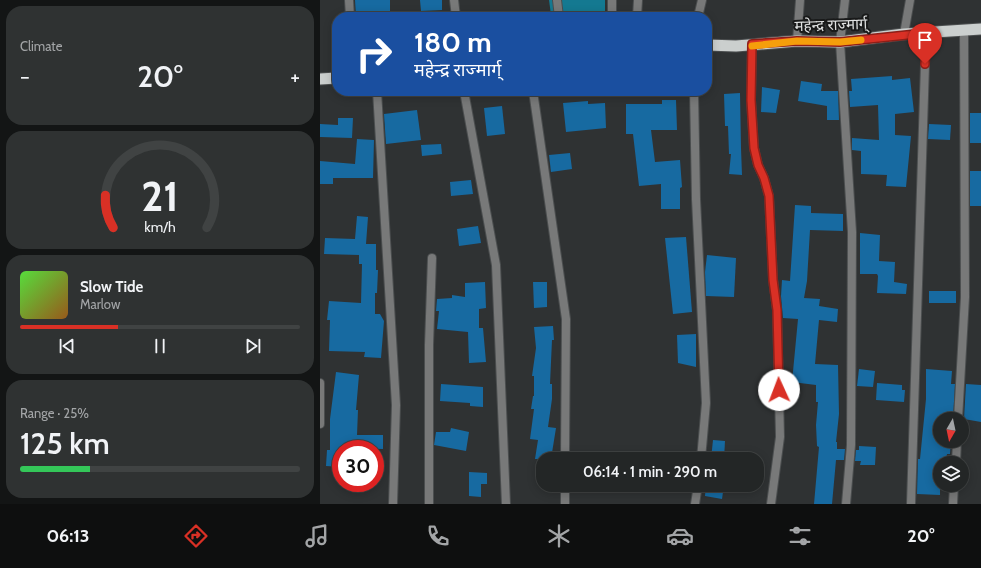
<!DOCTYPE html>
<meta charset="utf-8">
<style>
body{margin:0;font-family:Cabin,"Noto Sans Devanagari",sans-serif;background:#2f3232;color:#f1f3f6;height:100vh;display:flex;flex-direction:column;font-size:15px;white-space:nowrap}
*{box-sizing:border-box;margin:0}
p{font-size:13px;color:#a3a5a7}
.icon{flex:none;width:22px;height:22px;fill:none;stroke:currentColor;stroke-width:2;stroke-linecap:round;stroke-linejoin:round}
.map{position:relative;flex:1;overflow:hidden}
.sheet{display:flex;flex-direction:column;gap:6px;padding:6px;background:#131515;width:320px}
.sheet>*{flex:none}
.top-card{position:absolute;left:12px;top:12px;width:380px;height:84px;border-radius:16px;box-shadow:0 2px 10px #0003,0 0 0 1px #404343;background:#1a4fa0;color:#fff;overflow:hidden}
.needle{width:26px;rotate:189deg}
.buttons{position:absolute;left:613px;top:412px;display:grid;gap:8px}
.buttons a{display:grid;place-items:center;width:36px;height:36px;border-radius:50%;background:#232626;box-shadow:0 2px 10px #0003,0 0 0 1px #404343;font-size:20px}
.speed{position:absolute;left:12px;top:440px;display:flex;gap:8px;font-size:20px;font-weight:700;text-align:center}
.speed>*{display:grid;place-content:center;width:52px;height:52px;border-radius:50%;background:#232626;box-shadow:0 2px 10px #0003,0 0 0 1px #404343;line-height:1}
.speed .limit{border:6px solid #d22;background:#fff;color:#111}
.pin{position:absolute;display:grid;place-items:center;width:34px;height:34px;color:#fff;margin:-41px -17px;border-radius:50% 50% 50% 0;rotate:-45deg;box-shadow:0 0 4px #0007}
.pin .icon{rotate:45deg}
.me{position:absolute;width:44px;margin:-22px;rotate:358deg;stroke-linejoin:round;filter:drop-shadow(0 0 3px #0008)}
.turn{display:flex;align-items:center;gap:14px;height:84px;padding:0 16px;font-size:18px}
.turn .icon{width:52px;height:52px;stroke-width:2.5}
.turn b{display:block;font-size:28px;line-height:34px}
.big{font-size:30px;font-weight:600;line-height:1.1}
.sheet .widget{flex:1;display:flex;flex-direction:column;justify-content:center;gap:6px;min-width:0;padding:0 14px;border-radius:16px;background:#2f3232}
.sheet .dial{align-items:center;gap:0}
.dial svg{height:104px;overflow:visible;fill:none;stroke:#404343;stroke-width:7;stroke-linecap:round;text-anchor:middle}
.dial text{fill:#f1f3f6;stroke:none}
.song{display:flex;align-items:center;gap:12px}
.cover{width:48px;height:48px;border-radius:6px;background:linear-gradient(135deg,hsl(110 70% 55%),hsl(30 70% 35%))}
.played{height:4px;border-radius:2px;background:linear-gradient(90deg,#d93025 35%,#404343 35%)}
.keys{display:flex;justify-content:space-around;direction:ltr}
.heat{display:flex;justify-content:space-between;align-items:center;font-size:22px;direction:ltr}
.charge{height:6px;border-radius:3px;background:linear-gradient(90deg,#34c759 25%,#404343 0)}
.trip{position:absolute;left:216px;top:452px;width:228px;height:40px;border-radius:16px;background:#232626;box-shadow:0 2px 10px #0003,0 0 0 1px #404343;font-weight:600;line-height:40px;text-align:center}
.menu{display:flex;height:64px;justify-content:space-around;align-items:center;background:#0e0f0f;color:#a3a5a7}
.menu .icon{width:28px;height:28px}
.menu .selected{color:#d93025}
.menu b{font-size:18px;color:#f1f3f6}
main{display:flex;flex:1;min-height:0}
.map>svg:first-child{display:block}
.forest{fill:#147991}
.building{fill:#176aa1}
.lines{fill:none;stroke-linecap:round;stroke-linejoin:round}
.minor-casing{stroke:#4b4e4f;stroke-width:10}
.trunk-casing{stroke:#4b4e4f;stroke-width:13}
.minor{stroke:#787979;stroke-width:8}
.trunk{stroke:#cbcfce;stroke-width:11}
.route-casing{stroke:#8d1f18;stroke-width:10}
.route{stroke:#d93025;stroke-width:7}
.slow{stroke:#f59e0b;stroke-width:7}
.labels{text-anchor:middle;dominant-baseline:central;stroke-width:4;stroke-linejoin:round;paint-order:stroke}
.street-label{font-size:15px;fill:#e0e2e2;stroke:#191a1a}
</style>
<main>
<section class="sheet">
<div class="widget"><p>Climate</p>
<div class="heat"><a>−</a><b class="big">20°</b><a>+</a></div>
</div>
<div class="widget dial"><svg viewBox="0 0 100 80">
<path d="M14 69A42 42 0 1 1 86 69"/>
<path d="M14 69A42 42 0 0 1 8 44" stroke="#d93025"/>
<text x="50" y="56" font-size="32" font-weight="700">21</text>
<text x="50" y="72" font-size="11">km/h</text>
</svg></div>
<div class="widget">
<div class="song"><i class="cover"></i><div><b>Slow Tide</b><p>Marlow</p></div></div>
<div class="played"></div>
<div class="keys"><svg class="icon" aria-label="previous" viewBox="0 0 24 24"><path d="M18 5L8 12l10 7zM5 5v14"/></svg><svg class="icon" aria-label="pause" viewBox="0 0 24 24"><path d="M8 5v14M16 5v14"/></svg><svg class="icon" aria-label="next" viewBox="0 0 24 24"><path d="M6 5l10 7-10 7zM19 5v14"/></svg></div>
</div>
<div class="widget"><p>Range · 25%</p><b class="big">125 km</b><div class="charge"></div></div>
</section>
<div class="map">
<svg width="661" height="504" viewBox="0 0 661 504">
<rect width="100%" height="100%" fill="#2f3233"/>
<path class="forest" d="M229 0H285V17H227L231 15Z"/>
<g class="building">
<path d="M35 0H70V11L50 12V15L36 16Z"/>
<path d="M100 0H122V10L101 11Z"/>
<path d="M572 76V80L590 78 594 112 575 114V135L591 136 586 187 566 186 567 175 541 174V151L532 150V138L559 140 558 105 530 107 529 91H532L531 79Z"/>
<path d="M481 81 502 84 501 91H518L519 120H507V106L478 101Z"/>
<path d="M442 87 460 90 456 113 441 112Z"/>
<path d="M420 93 421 148 422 175 409 174 411 154H409L408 126H405L404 94Z"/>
<path d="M342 100H356L357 130H331L335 162 360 160 362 187 360 188V209H341V184L319 186 313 134H306V104H342Z"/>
<path d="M268 101V104L285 103 286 128 246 132 243 103Z"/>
<path d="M182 106 185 134 167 136 164 108Z"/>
<path d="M97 110 101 140 66 144 64 114Z"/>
<rect x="650" y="113" width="11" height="30"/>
<path d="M18 118H33L32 138 0 137V124L18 125Z"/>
<path d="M609 124 631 125 630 140 608 139Z"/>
<path d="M37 139 54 140 53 178H13V184H0V161L35 164Z"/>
<path d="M121 144 122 154 102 156 101 145Z"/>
<path d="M250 153 252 169 231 172 229 155Z"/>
<rect x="650" y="171" width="11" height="35"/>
<path d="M151 180 153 194 131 196 130 182Z"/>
<path d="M475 205 491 206V213L523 214V231L490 230 487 281 484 298 500 299 499 306 518 309 517 322 499 320 495 364 518 365 519 414 516 442H517V449H525L524 460H516L512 504H494L499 447 497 446 496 425 498 402H496V385L472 382 478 319 463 318 461 296 462 280 470 281Z"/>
<path d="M37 216 48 217 46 244H56V270H58L57 293H55V314H60L64 321 61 358 44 357 45 352 9 351 10 320H7L9 301 41 303 42 264H39V255L4 254 5 238 35 239Z"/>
<path d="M158 226 161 243 139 246 137 229Z"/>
<path d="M540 233 560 235 559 261 575 262 574 282 587 284 586 294 557 293 558 276 557 274H540Z"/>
<path d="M366 237 372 312 353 314 345 238Z"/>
<path d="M387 255 416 258 414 297 386 296 385 272Z"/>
<path d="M165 282 166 308 159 309V328H163L166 362 149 363 148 332 117 329 119 311H116L117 299 132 298V295L145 297V283Z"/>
<path d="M213 282H227V307L214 308Z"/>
<rect x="609" y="291" width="27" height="12"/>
<path d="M233 326 234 340H232L230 384H232V399L228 427 236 428 231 459H215L218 440 210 439 214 409H211L213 396H214V376H212L216 348 214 327Z"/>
<path d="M376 334V367L358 363 357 335Z"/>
<path d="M539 369 555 371 553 387 537 386Z"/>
<path d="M606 369 632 371 631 384H635L633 419H620V441H631L630 454H627L626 463H620V495L597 494 598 459H600L606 399Z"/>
<path d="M16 372 39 375 36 410H38L37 435H63V449L21 448V467L6 466 7 450H10V419Z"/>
<path d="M557 383 582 385V390H585L584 402 556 400Z"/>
<path d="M121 384 163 387V407L150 406V403L120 401Z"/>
<path d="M646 384 661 385V422L644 419Z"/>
<path d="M131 428 149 432 146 451 114 445 116 432H130Z"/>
<path d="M393 440 405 441 404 459H391Z"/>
<path d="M539 446 556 447 555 465H540L541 461H535L536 450H539Z"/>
<path d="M149 472 167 473V484H161V497L149 496Z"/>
<path d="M386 485H404L402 499 385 496Z"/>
</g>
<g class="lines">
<defs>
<g id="minor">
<path d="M29 0 30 17"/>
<path d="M134 0 136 17"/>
<path d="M237 0 239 17"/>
<path d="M525 0 520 42 532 232 531 445 526 504"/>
<path d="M292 17V0"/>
<path d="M317 17 318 0"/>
<path d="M378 17 382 0"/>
<path d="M584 34 590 0"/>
<path d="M477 41 480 0"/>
<path d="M432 44 431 100 434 148 438 165 444 178 449 196 453 279 457 310 460 437 451 504"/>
<path d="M57 91 76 405 73 504"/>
<path d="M144 91 176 265 186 504"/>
<path d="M213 91 246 319 245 459"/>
<path d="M374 91 376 199 386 403 381 459"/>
<path d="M0 383V424"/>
<path d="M638 419 645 297 644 30"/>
<path d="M636 463 637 441"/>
<path d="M109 504V345L112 258"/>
<path d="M245 504V485"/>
<path d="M375 504 378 485"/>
<path d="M591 504 606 33"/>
<path d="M633 504 634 485"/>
</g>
<g id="trunk">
<path d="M387 45 416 46 477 41 520 42 584 34 661 29"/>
<path d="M0 79 17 78"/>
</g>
</defs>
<use href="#minor" class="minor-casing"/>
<use href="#trunk" class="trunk-casing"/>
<use href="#minor" class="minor"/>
<use href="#trunk" class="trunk"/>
</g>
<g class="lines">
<defs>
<path id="route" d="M459 390 457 310 453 280 449 196 444 178 438 165 434 148 431 100 432 44 477 41 520 42 606 33 605 64"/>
</defs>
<use href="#route" class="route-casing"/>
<use href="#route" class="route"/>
<path class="slow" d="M432 46 477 41 520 42 541 40"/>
</g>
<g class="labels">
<g class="street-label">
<text transform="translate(511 25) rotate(-2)">महेन्द्र राज्मार्ग्</text>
</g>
</g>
</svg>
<div class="buttons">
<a><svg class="needle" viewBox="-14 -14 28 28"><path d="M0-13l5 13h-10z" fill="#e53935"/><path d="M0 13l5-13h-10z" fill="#a3a5a7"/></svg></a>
<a><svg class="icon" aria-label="layers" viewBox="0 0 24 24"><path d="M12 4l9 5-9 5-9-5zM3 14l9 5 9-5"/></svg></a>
</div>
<div class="speed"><div class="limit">30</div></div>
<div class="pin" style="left:605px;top:64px;background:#d93025"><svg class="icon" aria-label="arrive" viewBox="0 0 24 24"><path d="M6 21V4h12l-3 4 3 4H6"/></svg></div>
<svg class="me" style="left:459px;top:390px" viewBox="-20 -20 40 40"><circle r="19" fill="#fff"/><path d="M0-13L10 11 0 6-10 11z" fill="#d93025"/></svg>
<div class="trip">06:14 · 1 min · 290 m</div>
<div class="top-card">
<div class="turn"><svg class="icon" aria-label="right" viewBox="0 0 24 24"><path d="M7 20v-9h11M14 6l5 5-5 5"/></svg><div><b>180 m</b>महेन्द्र राज्मार्ग्</div></div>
</div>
</div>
</main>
<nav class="menu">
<b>06:13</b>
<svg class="icon selected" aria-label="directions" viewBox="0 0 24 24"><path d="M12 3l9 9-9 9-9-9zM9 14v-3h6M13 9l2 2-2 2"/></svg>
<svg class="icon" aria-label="music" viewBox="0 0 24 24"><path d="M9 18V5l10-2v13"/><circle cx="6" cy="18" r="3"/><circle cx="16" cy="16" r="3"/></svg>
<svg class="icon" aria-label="phone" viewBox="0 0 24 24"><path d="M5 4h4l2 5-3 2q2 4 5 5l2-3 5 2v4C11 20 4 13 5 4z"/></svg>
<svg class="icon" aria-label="climate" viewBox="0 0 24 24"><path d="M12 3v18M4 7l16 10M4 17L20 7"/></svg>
<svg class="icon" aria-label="car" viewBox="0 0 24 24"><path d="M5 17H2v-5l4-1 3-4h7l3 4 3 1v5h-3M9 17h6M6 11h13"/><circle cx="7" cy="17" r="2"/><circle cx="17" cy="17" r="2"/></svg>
<svg class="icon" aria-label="filters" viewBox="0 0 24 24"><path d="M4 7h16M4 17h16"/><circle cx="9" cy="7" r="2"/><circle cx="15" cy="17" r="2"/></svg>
<b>20°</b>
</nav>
